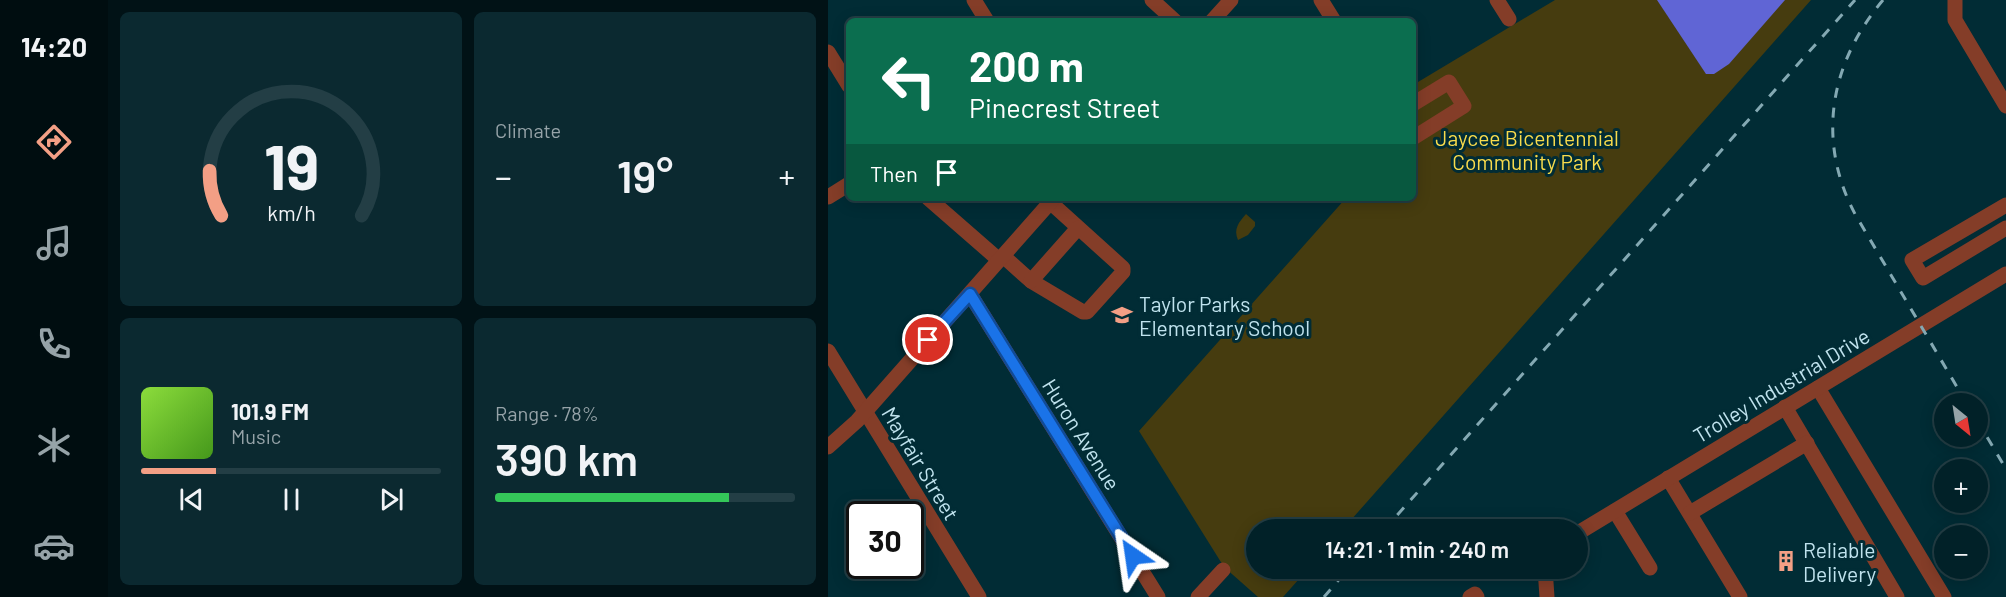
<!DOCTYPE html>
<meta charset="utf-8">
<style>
body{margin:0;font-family:Barlow,sans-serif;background:#0b2930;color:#f1f3f6;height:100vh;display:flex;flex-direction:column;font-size:22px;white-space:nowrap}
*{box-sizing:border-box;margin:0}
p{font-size:20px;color:#96a3a8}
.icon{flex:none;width:33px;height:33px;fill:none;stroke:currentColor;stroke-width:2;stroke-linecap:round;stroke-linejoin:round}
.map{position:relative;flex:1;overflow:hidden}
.panel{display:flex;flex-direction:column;gap:12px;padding:12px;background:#011216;width:720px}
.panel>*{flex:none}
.hud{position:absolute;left:18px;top:18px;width:570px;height:183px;border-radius:9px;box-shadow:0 3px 15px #0003,0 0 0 2px #233e45;background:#0b6e4f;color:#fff;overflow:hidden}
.needle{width:39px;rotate:150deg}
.buttons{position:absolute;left:1106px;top:393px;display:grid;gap:12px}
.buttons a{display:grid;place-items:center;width:54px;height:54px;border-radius:50%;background:#012128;box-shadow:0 3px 15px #0003,0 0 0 2px #233e45;font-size:30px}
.speed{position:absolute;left:18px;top:501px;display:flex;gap:12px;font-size:30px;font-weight:700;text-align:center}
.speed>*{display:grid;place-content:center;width:78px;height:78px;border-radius:50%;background:#012128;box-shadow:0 3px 15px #0003,0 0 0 2px #233e45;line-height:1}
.speed .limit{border:3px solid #111;border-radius:9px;background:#fff;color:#111}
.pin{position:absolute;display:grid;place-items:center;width:51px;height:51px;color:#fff;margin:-26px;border:3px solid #fff;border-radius:50%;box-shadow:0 2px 6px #0007}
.me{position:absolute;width:66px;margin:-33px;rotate:328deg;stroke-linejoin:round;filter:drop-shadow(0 0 4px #0008)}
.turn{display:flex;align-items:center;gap:21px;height:126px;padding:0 24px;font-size:27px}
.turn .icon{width:78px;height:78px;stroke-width:2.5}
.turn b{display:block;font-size:42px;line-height:51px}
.then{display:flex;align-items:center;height:57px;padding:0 24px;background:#0003;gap:12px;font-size:22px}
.big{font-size:45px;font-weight:600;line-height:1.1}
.panel .tile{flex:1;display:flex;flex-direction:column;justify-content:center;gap:9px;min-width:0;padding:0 21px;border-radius:9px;background:#0b2930}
.panel .dial{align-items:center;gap:0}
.dial svg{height:156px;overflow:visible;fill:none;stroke:#233e45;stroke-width:7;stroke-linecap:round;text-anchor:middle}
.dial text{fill:#f1f3f6;stroke:none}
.song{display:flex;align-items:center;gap:18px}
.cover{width:72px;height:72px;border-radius:9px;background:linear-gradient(135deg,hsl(90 70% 55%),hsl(100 70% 35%))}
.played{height:6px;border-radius:3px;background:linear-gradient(90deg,#f39f85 25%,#233e45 25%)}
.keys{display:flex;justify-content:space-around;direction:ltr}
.heat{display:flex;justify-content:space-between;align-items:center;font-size:33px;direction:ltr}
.charge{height:9px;border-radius:4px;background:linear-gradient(90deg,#34c759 78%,#233e45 0)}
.panel .tiles{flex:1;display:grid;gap:12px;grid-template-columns:repeat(2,1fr)}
.trip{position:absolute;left:418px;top:519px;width:342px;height:60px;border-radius:30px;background:#012128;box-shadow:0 3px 15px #0003,0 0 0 2px #233e45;font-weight:600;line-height:60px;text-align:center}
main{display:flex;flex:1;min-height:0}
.tabs{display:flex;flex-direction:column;width:108px;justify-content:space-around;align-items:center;background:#000d10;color:#96a3a8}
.tabs .icon{width:42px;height:42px}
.tabs .current{color:#f39f85}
.tabs b{font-size:27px;color:#f1f3f6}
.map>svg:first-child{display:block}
.green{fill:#463c0f}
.water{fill:#6065d5}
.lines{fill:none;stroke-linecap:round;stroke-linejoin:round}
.minor{stroke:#843d28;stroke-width:15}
.rail{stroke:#84a9b3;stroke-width:3;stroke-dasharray:10 10;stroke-linecap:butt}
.route-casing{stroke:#114b97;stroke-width:15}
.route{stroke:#1a73e8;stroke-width:10}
.labels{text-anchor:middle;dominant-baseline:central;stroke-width:6;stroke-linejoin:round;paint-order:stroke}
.park-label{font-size:21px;fill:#f8db4c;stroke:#012c35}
.poi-label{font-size:21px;fill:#c0e3ee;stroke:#012c35;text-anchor:start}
.street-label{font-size:21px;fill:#c0e3ee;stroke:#012c35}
</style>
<main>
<nav class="tabs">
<b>14:20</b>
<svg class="icon current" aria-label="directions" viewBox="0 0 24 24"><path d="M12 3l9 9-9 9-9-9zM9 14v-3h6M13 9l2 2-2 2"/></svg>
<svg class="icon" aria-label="music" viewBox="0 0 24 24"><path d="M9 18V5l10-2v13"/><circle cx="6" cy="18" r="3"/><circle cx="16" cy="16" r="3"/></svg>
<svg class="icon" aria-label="phone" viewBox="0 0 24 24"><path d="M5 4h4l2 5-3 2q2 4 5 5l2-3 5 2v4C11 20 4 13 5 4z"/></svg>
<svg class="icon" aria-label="climate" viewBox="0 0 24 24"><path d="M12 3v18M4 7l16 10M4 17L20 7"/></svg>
<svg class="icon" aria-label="car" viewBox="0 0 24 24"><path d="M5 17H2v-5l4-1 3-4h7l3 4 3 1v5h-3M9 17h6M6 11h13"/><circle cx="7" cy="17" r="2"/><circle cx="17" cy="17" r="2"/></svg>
</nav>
<section class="panel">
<div class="tiles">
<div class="tile dial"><svg viewBox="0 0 100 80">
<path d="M14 69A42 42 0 1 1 86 69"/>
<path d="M14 69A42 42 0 0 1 8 46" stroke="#f39f85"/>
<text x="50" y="56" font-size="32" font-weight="700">19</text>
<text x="50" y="72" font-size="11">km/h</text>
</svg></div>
<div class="tile"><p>Climate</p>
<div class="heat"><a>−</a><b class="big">19°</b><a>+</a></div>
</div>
<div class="tile">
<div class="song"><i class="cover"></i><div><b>101.9 FM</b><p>Music</p></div></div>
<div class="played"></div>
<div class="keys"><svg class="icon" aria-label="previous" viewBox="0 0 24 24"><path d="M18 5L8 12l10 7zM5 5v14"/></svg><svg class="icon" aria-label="pause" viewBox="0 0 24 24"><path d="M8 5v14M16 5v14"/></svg><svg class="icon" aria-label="next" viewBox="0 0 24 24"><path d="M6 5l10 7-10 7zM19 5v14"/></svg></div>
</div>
<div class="tile"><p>Range · 78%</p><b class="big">390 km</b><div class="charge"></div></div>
</div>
</section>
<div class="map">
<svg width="1178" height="597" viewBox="0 0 1178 597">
<rect width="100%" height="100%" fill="#012c35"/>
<g class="green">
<path d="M727 0H983L515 529 429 530V568L480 569 455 597H430L396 567 311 431 518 198H585V85Z"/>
<path d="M418 214 427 222V226L420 235 410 240C405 229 411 222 418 214Z"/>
</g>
<path class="water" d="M829 0H957L901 64 886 74H878Z"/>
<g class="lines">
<g class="minor">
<path d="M146 0 159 21"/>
<path d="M324 0 347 21"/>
<path d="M493 0 506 21"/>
<path d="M669 0 681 19"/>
<path d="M1127 0V20L1178 106"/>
<path d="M384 21 403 0"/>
<path d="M0 52 21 86"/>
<path d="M585 104 621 82 636 106 585 138"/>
<path d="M0 197 21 184"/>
<path d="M100 198 171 260"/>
<path d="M1178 205 1084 260 1095 278 1178 228"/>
<path d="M175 256 203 281 255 312H259L295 272V268L222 202"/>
<path d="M203 281 250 228"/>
<path d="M142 294 330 597"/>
<path d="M0 351 151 597"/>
<path d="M990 388 1116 597"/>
<path d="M957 407 1069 597"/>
<path d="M0 447 29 421 226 198"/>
<path d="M840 478 912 597"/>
<path d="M787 511 822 568"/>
<path d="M862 513 979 443"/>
<path d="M750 533 1178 274"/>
<path d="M717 568 719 597"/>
<path d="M370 597 395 570"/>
<path d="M642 597 647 594 649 597"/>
</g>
<g class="rail">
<path d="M1055 0C1002 63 988 140 1027 214L1139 404"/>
<path d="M1149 420 1178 469"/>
<path d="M556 530 1027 0"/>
<path d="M496 597 521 568"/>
</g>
</g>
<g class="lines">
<defs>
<path id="route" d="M100 340 142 294 305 556"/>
</defs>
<use href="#route" class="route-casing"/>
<use href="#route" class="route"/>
</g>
<defs>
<symbol id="school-bare" viewBox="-9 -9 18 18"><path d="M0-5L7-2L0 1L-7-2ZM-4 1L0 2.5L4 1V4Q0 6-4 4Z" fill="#f39f85" stroke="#012c35" stroke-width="2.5" paint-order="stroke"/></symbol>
<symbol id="building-bare" viewBox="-9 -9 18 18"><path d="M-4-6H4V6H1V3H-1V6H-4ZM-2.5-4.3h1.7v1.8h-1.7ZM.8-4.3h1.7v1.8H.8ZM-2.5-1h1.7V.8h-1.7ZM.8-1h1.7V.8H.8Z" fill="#f39f85" stroke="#012c35" stroke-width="2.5" paint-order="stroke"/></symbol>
</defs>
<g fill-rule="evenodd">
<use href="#school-bare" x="279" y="300" width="30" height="30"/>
<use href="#building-bare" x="943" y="546" width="30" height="30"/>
</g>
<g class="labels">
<g class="park-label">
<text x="699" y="137">Jaycee Bicentennial<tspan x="699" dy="24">Community Park</tspan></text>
</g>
<g class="poi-label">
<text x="311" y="303">Taylor Parks<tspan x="311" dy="24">Elementary School</tspan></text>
<text x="975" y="549">Reliable<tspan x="975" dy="24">Delivery</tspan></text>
</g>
<g class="street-label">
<text transform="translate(953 385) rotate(-31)">Trolley Industrial Drive</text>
<text transform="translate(254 434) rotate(58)">Huron Avenue</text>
<text transform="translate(93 463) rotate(59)">Mayfair Street</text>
</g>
</g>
</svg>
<div class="buttons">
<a><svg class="needle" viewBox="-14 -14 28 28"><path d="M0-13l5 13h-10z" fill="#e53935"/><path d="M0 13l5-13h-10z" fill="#96a3a8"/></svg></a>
<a>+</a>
<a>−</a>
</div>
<div class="speed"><div class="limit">30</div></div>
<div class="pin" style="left:100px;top:340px;background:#d93025"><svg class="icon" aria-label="arrive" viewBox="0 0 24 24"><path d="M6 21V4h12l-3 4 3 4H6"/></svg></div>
<svg class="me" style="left:305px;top:556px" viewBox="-20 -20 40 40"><path d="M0-17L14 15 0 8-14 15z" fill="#1a73e8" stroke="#fff" stroke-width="4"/></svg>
<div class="trip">14:21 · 1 min · 240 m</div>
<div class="hud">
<div class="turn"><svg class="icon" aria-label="left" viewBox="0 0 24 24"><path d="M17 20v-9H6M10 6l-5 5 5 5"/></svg><div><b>200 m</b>Pinecrest Street</div></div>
<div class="then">Then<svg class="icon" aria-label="arrive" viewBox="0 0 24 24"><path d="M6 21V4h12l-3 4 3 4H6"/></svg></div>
</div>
</div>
</main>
